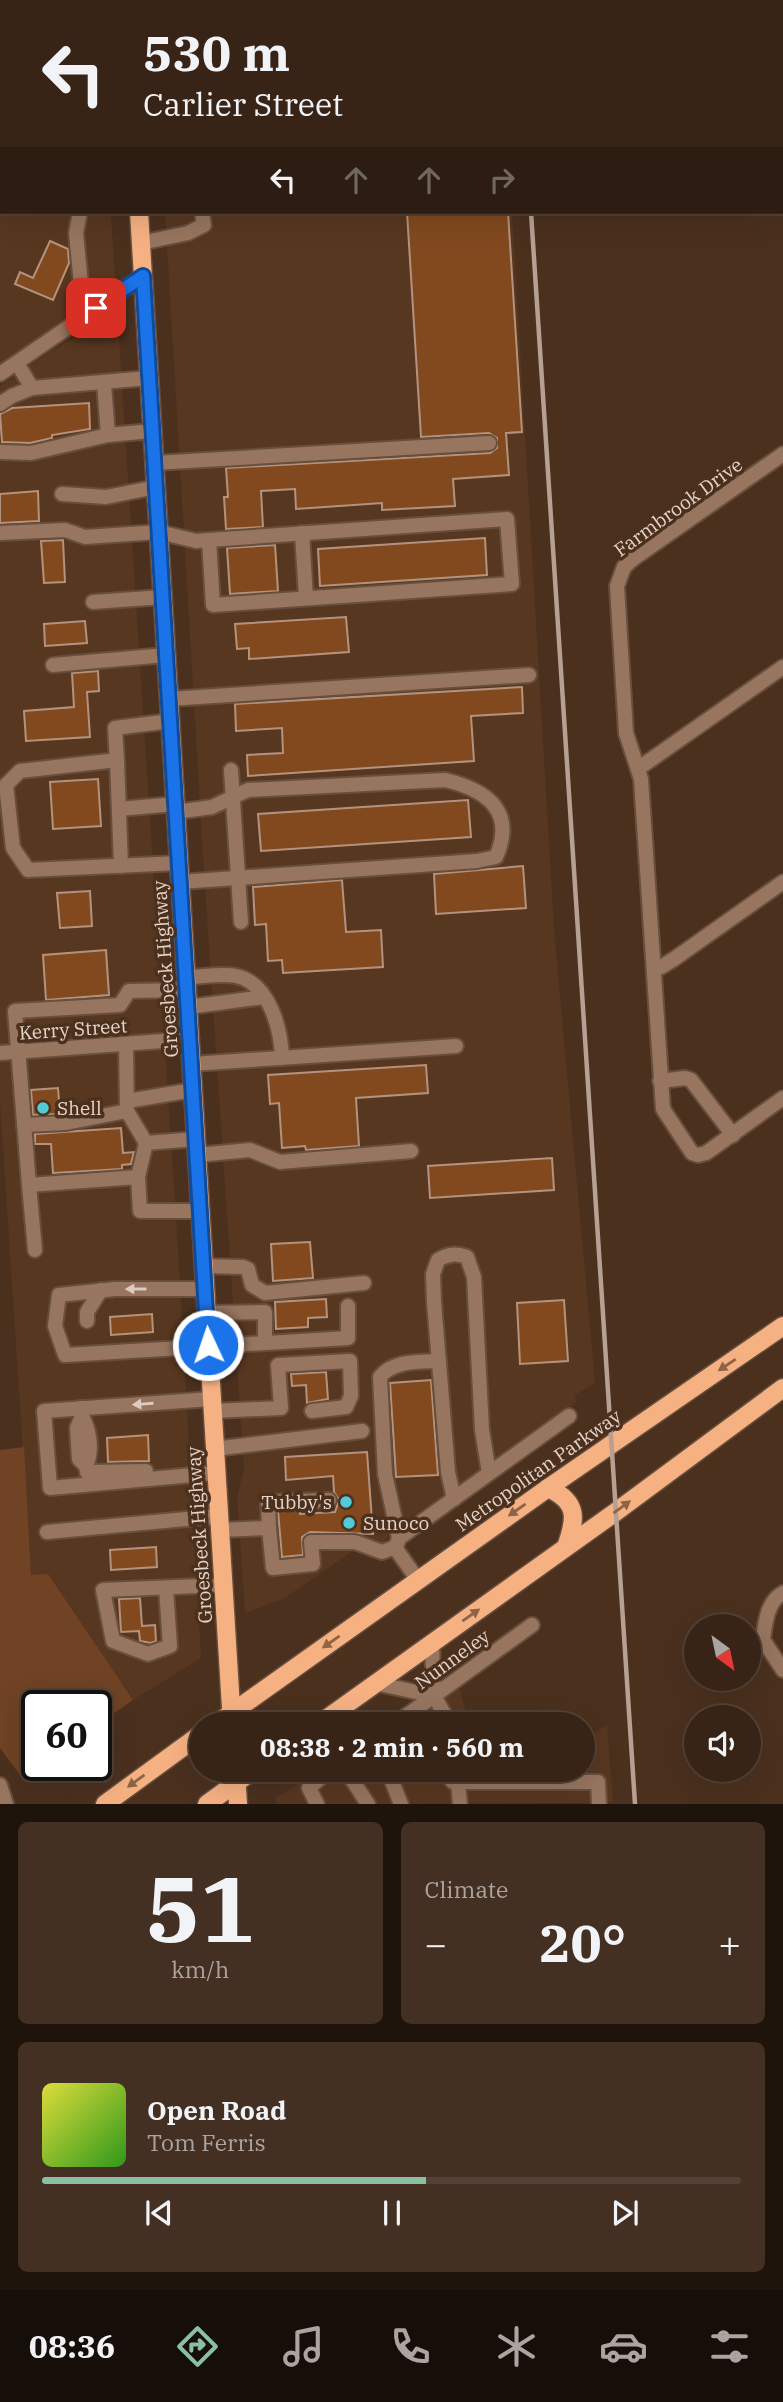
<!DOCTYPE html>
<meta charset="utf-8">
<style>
body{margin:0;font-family:"IBM Plex Serif",serif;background:#433023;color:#f1f3f6;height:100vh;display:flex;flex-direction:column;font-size:26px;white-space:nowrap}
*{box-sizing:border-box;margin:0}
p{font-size:23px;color:#aba4a1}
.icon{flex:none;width:38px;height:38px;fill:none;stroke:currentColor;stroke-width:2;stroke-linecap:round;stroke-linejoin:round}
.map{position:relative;height:1804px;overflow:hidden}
.sheet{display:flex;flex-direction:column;gap:18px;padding:18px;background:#1f140c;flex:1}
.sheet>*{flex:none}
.hud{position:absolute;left:0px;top:0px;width:784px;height:214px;box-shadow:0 7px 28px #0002,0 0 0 2px #524135;background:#382416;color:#f1f3f6;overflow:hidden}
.needle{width:46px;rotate:147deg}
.fabs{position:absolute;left:684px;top:1614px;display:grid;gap:14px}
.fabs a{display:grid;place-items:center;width:77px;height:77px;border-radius:50%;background:#382416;box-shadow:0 7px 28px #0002,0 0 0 2px #524135;font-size:35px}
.speed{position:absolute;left:21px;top:1690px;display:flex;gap:14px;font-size:35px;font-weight:700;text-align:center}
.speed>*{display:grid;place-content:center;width:91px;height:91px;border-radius:50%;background:#382416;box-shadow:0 7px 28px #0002,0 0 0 2px #524135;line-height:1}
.speed .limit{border:4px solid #111;border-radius:10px;background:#fff;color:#111}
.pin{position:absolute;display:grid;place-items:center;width:60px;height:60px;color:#fff;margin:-30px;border-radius:14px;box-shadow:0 4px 10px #0006}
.me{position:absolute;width:77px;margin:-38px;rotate:357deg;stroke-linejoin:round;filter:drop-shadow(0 0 5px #0008)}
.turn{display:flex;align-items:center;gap:24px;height:147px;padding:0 28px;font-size:32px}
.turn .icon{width:91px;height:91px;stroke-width:2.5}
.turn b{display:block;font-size:49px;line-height:60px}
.lanes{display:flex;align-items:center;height:66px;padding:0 28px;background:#0003;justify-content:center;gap:35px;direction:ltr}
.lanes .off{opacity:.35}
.big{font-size:52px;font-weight:800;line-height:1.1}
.sheet .card{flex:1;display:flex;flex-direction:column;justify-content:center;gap:10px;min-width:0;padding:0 24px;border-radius:10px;background:#433023}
.sheet .dial{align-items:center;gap:0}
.dial b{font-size:91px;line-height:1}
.song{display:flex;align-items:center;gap:21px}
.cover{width:84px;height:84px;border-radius:10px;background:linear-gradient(135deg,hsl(60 70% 55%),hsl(110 70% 35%))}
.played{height:7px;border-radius:4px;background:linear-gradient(90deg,#8abfa5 55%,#524135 55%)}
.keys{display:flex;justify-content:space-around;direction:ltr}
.heat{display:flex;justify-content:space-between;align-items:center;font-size:38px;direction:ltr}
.sheet .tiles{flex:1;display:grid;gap:18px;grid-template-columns:1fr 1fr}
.card:last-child{grid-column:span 2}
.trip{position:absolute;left:189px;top:1712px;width:406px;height:70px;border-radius:35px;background:#382416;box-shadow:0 7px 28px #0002,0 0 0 2px #524135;font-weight:800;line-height:70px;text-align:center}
.dock{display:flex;height:112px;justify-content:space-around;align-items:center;background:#160e09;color:#aba4a1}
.dock .icon{width:49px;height:49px}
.dock .current{color:#8abfa5}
.dock b{font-size:32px;color:#f1f3f6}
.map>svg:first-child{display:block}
.built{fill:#583720}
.green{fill:#6f4324}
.building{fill:#82491f;stroke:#b4937e;stroke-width:2}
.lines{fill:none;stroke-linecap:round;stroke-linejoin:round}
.minor-casing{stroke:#674e3d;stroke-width:18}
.major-casing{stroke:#674e3d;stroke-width:21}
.minor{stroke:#97755f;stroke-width:14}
.major{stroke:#f6b183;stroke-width:18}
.rail{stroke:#b5a093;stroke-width:4.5}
.oneway{fill:#decabe}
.oneway2{fill:#8f6446}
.route-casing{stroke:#114b97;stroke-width:18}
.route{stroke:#1a73e8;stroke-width:12}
.poi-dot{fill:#52cbd7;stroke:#4b301e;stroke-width:2.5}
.labels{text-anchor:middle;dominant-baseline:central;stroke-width:7;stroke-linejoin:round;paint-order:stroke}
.street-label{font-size:19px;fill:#e6d4c9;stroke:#4b301e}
.poi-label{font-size:19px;fill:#e6d4c9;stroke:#4b301e;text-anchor:start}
</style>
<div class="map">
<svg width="783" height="1804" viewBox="0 0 783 1804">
<rect width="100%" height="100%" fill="#4b301e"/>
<g class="built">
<path d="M0 0H98L2 2V212H111L115 280 108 292 0 368Z"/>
<rect x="153" y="0" width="346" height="2"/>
<path d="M165 212H512L554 929 595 1383 575 1395 576 1403 393 1530 371 1558 353 1551 283 1599 245 1613 237 1497 244 1468 203 857Z"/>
<path d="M103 323 112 325 119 340 178 1250 201 1658 133 1700 48 1575H31L0 1101V386L53 350Z"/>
<path d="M457 1679 469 1724H389Z"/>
<path d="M607 1725 613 1803 276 1804V1798L320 1769H583V1740Z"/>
</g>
<path class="green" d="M24 1447 31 1575 48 1574 133 1700 96 1726V1706H37V1766H41L23 1779 0 1748V1450Z"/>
<g class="building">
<path d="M407 212H508L522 432 506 433 509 475 453 479 455 506 382 510V503L296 509 295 489 261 491 263 527 226 529 224 497H228L226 468 490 453 497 448V438L489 433 421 437Z"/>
<path d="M50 241 68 249 69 263 53 300 15 284 20 272 33 278Z"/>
<path d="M89 403 90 429 52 435V438L30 443 2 442 0 414 12 408Z"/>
<path d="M38 491 39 521 0 523V494Z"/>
<path d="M485 538 487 575 320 586 318 549Z"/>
<path d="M63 540 65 582 44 583 41 541Z"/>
<path d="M275 545 278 591 230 594 227 548Z"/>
<path d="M346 617 349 652 249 659V648L237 649 235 624Z"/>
<path d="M85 621 87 643 45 646 44 624Z"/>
<path d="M98 671 99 691 87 692 90 737 26 741 24 711 74 707 72 673Z"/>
<path d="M522 687 523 713 471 716 474 761 248 776 247 755 283 753 282 728 236 731 235 704Z"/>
<path d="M98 779 101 826 53 829 50 782Z"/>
<path d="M468 800 471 837 261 851 258 814Z"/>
<path d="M523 866 526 908 436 914 434 874Z"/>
<path d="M342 880 346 932 381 930 383 967 283 973 282 960 268 961 266 924 255 925 253 887Z"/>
<path d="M90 891 92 926 60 928 57 893Z"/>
<path d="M106 950 109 995 46 1000 43 955Z"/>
<path d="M426 1065 428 1093 356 1098 359 1146 306 1150 305 1146 282 1148 279 1103 270 1104 268 1075Z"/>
<path d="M58 1088 60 1114 33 1115 31 1090Z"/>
<path d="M121 1128 123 1153 134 1152 131 1164 122 1165V1169L53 1173 51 1144H35V1134Z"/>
<path d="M552 1158 554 1190 430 1198 428 1166Z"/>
<path d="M310 1242 313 1278 273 1281 271 1244Z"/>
<path d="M326 1299 327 1317 308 1318V1327L276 1329 275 1302Z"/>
<path d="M564 1300 568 1361 520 1364 517 1303Z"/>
<path d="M152 1314 153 1332 111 1335 110 1317Z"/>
<path d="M326 1372 328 1399 307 1403 306 1385 292 1386 291 1374Z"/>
<path d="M431 1380 438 1475 396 1477 390 1383Z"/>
<path d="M148 1435 149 1461 108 1462 107 1438Z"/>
<path d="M367 1452 373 1534 310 1532 302 1537 303 1555 282 1557 278 1511H300V1514L335 1512 339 1500 334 1492 333 1476 286 1480 285 1457Z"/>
<path d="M156 1547 157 1567 111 1570 110 1550Z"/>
<path d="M140 1598 142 1626 155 1625 156 1641 151 1643 140 1641 139 1631 121 1632 119 1599Z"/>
</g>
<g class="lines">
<defs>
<g id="minor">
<path d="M193 0 194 2"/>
<path d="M0 73 2 72"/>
<path d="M0 122 2 124"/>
<path d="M80 212 76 233 81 284 96 308"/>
<path d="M141 243 188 233 204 225 202 212"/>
<path d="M17 363 32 388"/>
<path d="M0 374 143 276"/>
<path d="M104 384 108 435"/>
<path d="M0 404 12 396 32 388 149 378"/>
<path d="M0 452 31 453 108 435 152 431"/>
<path d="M783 454 633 559 624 567 617 586 626 733 641 779 663 1109 692 1153 698 1155 706 1153 783 1098"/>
<path d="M154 463 489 443"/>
<path d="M62 494 106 497 156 487"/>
<path d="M0 533 65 530 85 537 159 532 196 541 209 540 507 519 512 584 213 605 209 540"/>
<path d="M302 533 306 598"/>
<path d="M93 602 163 597"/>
<path d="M53 665 166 655"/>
<path d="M169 699 529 675"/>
<path d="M170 721 115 728 117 760 20 771 6 785 13 848 28 870 179 863"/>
<path d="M117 760 121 866"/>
<path d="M639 768 783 667"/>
<path d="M231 770 241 922"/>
<path d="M119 809 175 804"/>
<path d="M176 812 212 807 248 790 445 780C487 790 516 811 496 857L477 861 180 882"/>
<path d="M654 967H661L674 959 783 882"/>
<path d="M186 977C202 977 221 973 236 976 270 983 281 1030 282 1058"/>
<path d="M188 1007 264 997"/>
<path d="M126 1044 127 1111 146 1143 138 1177"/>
<path d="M0 1053 190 1039"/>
<path d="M192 1064 456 1046"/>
<path d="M660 1081 685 1078 691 1080 733 1135"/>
<path d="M127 1101 193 1090"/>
<path d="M24 1125 66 1123 127 1111"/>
<path d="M146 1143 196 1139"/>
<path d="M197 1155 250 1150 280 1162 411 1151"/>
<path d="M29 1185 15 1011 120 1005 129 991 187 990"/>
<path d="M35 1250 29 1185 138 1177 140 1211H200"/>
<path d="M203 1266 243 1267 248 1269 252 1285 265 1293 364 1283"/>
<path d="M205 1289H115L59 1295 55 1326 65 1355 348 1338V1306"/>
<path d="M206 1313 265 1312V1342"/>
<path d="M87 1321V1312L101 1290"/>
<path d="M211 1399 44 1411 50 1488 215 1473"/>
<path d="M81 1408 82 1416 77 1428 79 1459 86 1466 87 1472 146 1471"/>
<path d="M212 1411 281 1408 278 1365 350 1361 351 1396 346 1407 312 1411"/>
<path d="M82 1416C90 1431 93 1451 86 1466"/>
<path d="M214 1449 362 1431"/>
<path d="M454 1499 448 1472 434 1302 433 1274 438 1260C448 1254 456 1253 467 1257L474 1277 482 1430 489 1473"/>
<path d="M269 1528 268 1502 329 1500"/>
<path d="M219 1530 269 1528 273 1568 313 1564 311 1542H355L382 1552 396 1547"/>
<path d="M47 1532 218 1516"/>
<path d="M399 1538 385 1474 380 1377C393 1360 420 1362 439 1361"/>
<path d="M418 1580 398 1552 396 1547 399 1538 569 1416"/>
<path d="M166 1588 170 1646 148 1654 113 1641 103 1590 223 1585"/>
<path d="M783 1593C767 1601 765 1624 763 1640L783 1670"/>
<path d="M375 1683 434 1696 432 1643"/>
<path d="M434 1696 450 1724"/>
<path d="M395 1724 532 1625"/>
<path d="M345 1769 368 1804"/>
<path d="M387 1769 401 1804"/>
<path d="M443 1769 453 1782H598L599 1804"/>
<path d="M457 1769 460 1804"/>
<path d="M0 1785 6 1804"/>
<path d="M317 1804 309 1788 331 1769"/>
</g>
<g id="major">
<path d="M126 0V2"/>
<path d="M139 212 232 1724"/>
<path d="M548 1488C579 1502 576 1519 566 1547"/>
<path d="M216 1724 548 1488 783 1326"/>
<path d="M319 1724 617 1511 783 1388"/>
<path d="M236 1773 238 1804"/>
<path d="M105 1804 201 1734"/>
<path d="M207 1804 255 1769"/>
</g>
</defs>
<use href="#minor" class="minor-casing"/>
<use href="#major" class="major-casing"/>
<use href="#minor" class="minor"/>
<use href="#major" class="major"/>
<g class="rail">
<path d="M518 0V2"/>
<path d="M531 212 635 1804"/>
</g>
</g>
<defs><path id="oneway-solid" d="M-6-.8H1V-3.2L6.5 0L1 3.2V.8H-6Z" transform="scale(1.75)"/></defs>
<g class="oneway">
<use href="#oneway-solid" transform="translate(136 1289) rotate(180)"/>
<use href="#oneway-solid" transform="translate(143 1404) rotate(176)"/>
</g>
<g class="oneway2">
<use href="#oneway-solid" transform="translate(727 1365) rotate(146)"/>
<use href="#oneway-solid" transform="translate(622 1507) rotate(-36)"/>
<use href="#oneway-solid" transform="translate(517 1510) rotate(145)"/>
<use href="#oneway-solid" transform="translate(471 1615) rotate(-35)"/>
<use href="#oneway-solid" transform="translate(331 1642) rotate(145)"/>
<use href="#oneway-solid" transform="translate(136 1781) rotate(144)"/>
</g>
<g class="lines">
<defs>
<path id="route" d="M96 308 143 276 208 1345"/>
</defs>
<use href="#route" class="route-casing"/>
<use href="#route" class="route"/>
</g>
<g class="poi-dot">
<circle cx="43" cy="1108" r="7"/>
<circle cx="346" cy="1502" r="7"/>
<circle cx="349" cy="1523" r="7"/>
</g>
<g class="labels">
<g class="street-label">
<text transform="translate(678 507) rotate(-36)">Farmbrook Drive</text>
<text transform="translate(165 969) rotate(-94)">Groesbeck Highway</text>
<text transform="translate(73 1029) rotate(-4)">Kerry Street</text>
<text transform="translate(538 1470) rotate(-35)">Metropolitan Parkway</text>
<text transform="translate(199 1535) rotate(-94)">Groesbeck Highway</text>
<text transform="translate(452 1659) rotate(-36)">Nunneley</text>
</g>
<g class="poi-label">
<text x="57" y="1108">Shell</text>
<text x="332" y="1502" text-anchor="end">Tubby's</text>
<text x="363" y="1523">Sunoco</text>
</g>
</g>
</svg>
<div class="fabs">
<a><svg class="needle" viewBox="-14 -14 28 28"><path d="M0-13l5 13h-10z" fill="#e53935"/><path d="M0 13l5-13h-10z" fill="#aba4a1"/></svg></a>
<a><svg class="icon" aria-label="sound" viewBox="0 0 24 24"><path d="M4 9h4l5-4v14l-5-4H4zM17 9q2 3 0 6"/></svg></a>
</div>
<div class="speed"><div class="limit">60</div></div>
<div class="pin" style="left:96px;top:308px;background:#d93025"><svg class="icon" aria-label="arrive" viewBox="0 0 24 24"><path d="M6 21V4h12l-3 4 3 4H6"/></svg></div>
<svg class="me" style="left:208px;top:1345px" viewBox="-20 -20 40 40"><circle r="17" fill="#1a73e8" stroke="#fff" stroke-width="3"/><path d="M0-11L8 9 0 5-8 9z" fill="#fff"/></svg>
<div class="trip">08:38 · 2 min · 560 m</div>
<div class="hud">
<div class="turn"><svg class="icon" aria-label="left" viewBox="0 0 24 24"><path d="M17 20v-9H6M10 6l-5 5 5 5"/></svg><div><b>530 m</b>Carlier Street</div></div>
<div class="lanes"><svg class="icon" aria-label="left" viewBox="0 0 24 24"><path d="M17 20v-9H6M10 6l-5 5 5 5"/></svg><svg class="icon off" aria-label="ahead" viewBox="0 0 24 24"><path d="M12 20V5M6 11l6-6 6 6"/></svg><svg class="icon off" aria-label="ahead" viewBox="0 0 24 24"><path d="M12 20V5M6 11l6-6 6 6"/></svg><svg class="icon off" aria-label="right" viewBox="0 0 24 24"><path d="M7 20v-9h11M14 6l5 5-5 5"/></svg></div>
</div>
</div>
<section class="sheet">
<div class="tiles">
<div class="card dial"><b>51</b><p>km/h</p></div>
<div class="card"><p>Climate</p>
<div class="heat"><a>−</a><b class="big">20°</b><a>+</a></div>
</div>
<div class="card">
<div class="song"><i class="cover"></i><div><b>Open Road</b><p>Tom Ferris</p></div></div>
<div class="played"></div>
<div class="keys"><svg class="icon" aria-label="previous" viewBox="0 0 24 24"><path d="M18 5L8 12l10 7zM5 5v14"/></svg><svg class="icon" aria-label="pause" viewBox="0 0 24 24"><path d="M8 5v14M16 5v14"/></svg><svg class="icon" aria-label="next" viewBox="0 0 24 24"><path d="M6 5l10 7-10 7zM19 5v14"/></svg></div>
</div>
</div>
</section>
<nav class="dock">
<b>08:36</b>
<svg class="icon current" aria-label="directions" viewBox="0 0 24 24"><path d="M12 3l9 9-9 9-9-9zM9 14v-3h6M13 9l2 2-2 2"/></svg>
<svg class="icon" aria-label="music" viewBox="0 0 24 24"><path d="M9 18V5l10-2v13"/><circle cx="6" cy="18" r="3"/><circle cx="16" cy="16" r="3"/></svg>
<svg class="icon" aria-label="phone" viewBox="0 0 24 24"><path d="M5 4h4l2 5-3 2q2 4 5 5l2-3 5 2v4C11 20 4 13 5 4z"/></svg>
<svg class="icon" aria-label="climate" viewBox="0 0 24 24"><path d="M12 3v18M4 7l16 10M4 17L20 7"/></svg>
<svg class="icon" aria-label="car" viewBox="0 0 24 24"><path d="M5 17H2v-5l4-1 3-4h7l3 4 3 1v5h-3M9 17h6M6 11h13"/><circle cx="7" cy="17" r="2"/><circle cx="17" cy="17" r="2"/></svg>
<svg class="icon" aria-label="filters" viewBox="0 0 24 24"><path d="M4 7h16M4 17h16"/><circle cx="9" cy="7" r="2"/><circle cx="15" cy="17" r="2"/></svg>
</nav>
